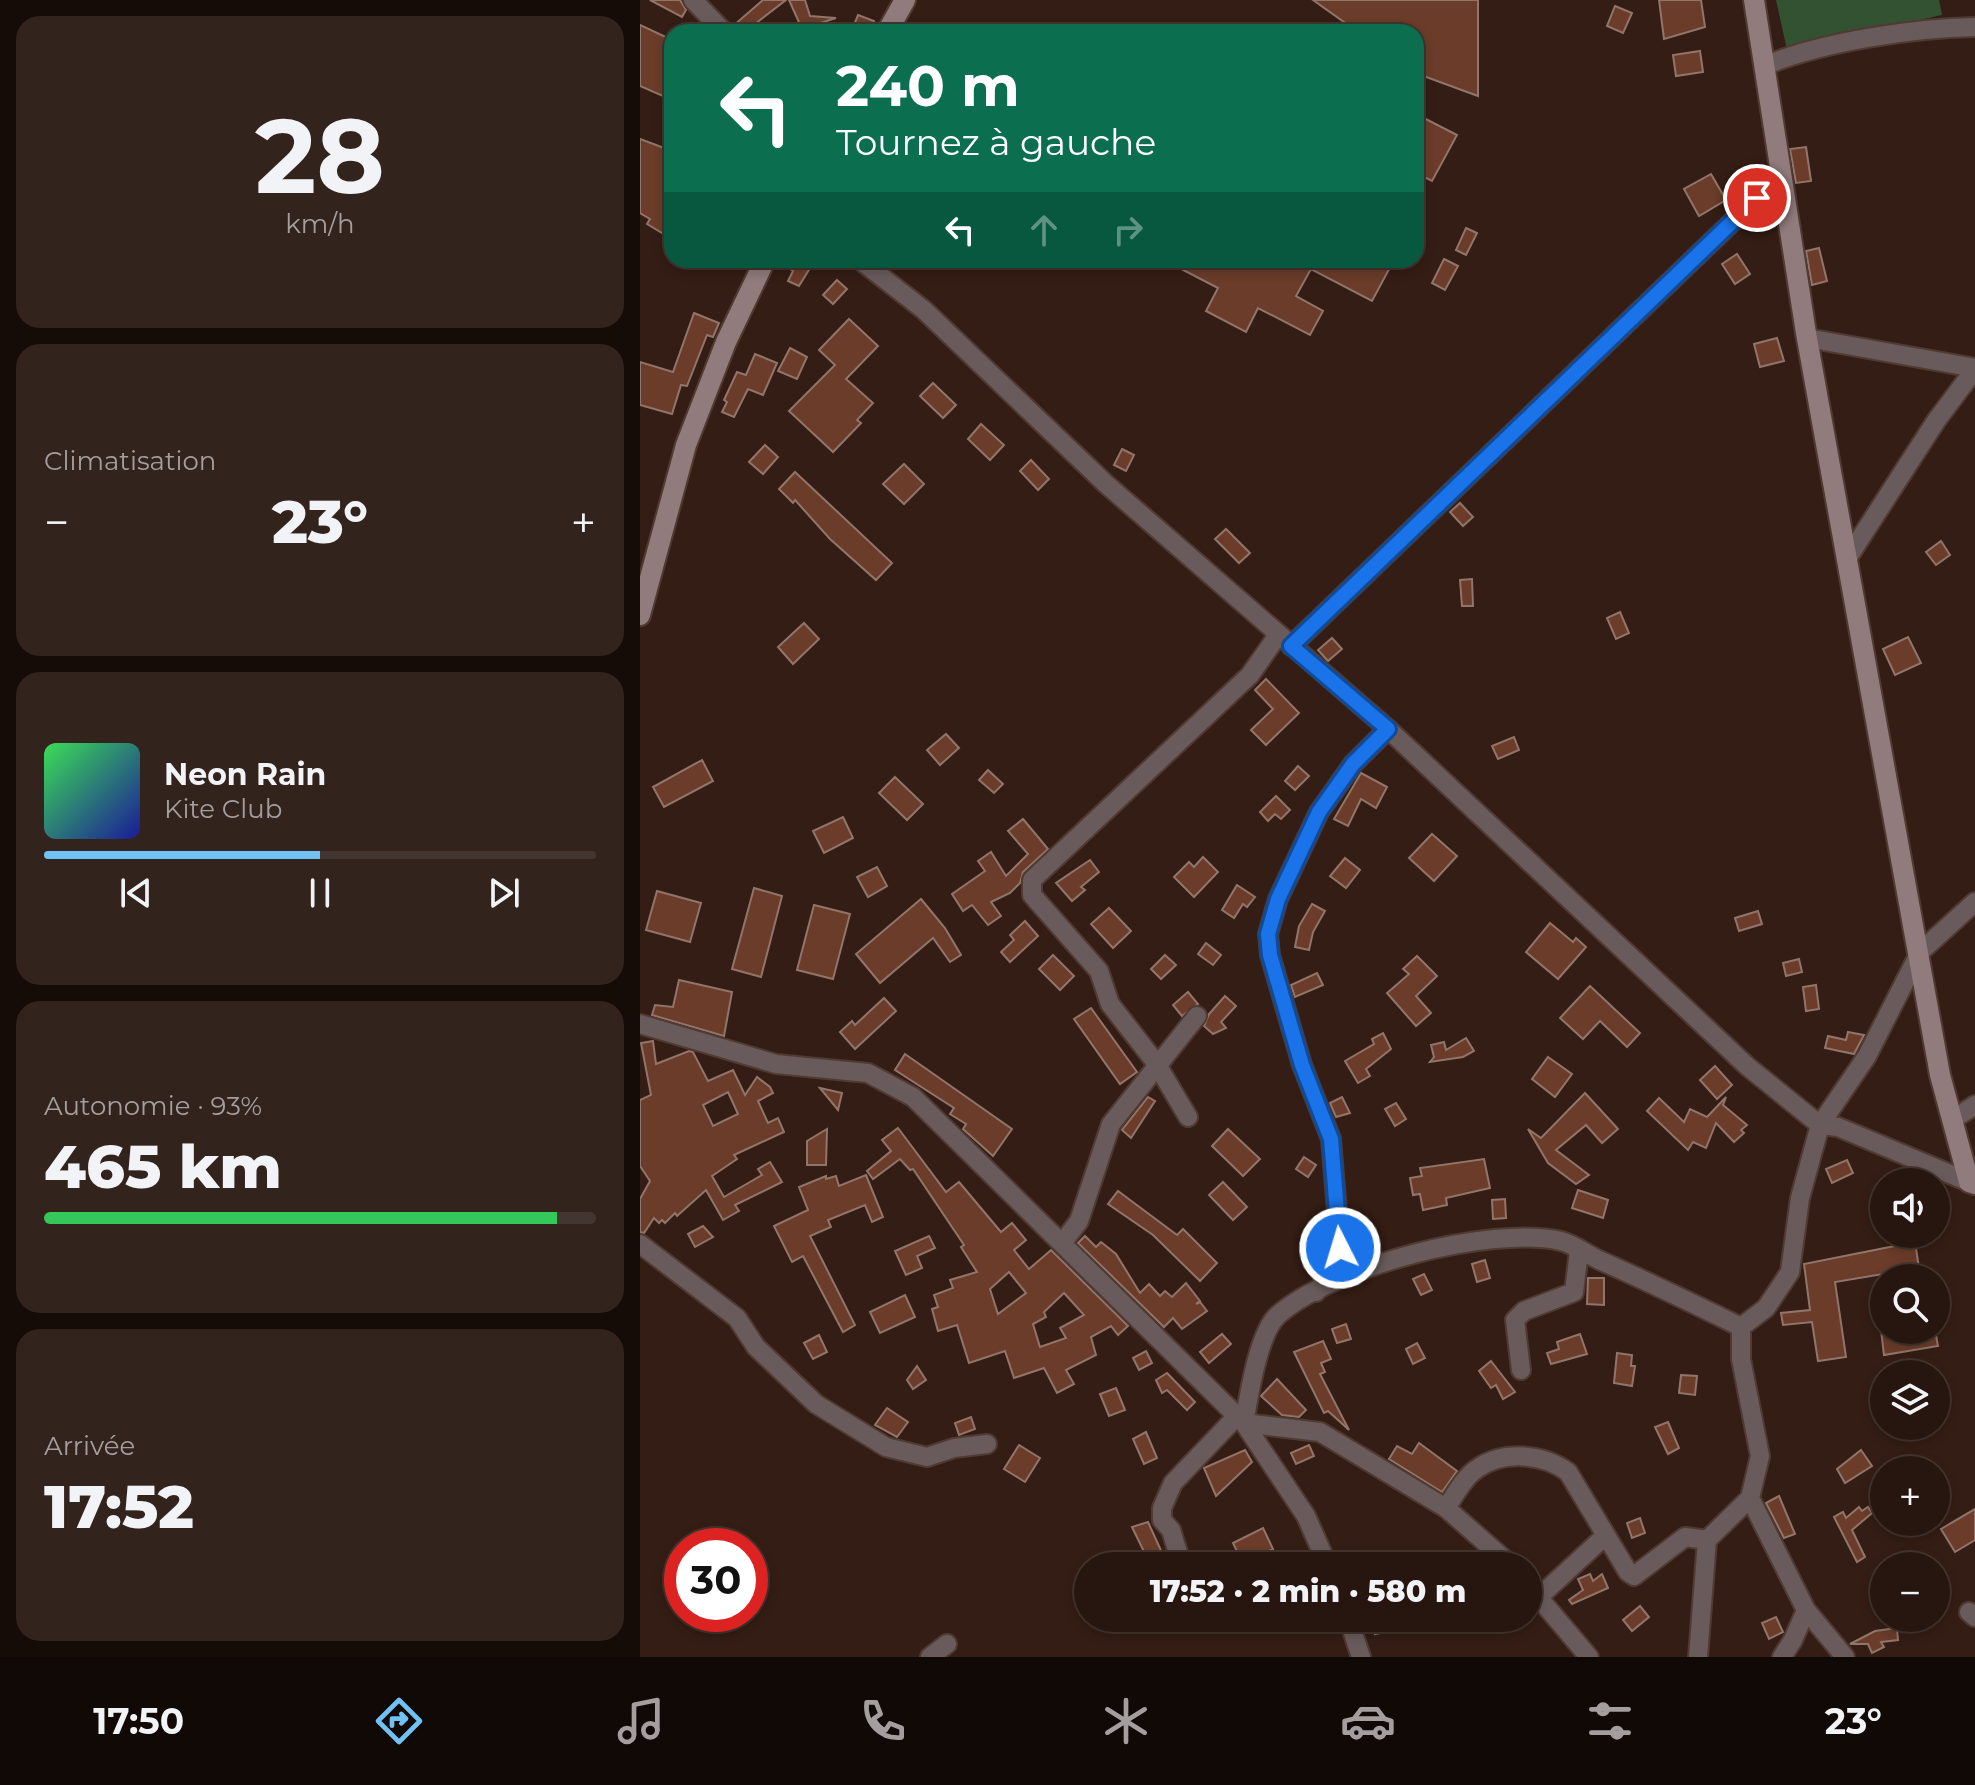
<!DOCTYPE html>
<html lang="fr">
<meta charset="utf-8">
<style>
body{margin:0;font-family:Montserrat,sans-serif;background:#33231d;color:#f1f3f6;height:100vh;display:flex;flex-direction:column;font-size:30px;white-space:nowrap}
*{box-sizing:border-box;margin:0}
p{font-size:26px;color:#a49f9e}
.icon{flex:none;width:44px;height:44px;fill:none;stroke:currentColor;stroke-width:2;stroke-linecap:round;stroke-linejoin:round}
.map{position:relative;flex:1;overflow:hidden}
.sheet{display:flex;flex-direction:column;gap:16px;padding:16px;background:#150c08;width:640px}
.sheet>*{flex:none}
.guide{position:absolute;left:24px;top:24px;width:760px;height:244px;border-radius:24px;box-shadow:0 4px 12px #0003,0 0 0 2px #43352f;background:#0b6e4f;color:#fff;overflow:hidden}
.tools{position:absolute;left:1230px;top:1168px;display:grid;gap:16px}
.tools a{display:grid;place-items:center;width:80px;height:80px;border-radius:50%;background:#27160f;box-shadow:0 4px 12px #0003,0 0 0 2px #43352f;font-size:40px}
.speed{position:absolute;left:24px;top:1528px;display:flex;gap:16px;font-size:40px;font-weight:700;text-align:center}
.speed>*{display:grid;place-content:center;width:104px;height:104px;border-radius:50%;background:#27160f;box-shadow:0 4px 12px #0003,0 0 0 2px #43352f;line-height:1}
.speed .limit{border:12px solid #d22;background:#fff;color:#111}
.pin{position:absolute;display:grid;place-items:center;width:68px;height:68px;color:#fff;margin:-34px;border:4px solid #fff;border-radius:50%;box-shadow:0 2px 8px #0007}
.me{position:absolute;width:88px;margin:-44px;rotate:355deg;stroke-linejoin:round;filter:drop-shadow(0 0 6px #0008)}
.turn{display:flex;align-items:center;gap:28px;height:168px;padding:0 40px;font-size:36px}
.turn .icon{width:104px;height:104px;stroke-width:2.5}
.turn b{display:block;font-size:56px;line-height:68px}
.lanes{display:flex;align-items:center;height:76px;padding:0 40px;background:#0003;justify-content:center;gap:40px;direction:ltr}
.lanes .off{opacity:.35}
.big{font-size:60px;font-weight:800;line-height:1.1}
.sheet .card{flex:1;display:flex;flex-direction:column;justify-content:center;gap:12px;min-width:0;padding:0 28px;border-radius:24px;background:#33231d}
.sheet .dial{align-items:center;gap:0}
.dial b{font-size:104px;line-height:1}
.song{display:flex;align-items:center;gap:24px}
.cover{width:96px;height:96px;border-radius:12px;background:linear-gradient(135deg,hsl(130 70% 55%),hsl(240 70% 35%))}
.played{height:8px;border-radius:4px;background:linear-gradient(90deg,#70c1f4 50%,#43352f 50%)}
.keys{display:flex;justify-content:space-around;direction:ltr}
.heat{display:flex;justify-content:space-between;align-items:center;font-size:44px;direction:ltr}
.charge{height:12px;border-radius:6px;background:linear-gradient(90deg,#34c759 93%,#43352f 0)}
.trip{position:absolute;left:434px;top:1552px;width:468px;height:80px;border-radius:40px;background:#27160f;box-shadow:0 4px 12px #0003,0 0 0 2px #43352f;font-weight:800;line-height:80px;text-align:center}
.tab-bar{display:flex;height:128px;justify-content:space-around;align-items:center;background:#100906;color:#a49f9e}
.tab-bar .icon{width:56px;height:56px}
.tab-bar .selected{color:#70c1f4}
.tab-bar b{font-size:36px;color:#f1f3f6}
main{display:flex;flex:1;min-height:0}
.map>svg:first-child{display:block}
.green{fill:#325232}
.building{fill:#6a3c29;stroke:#92756a;stroke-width:2;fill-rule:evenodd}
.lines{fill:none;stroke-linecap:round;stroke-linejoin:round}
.street-casing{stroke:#503a31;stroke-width:22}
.secondary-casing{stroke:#503a31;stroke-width:24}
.street{stroke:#695b5c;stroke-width:18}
.secondary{stroke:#917b7c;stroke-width:20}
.route-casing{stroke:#114b97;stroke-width:20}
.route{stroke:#1a73e8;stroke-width:14}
</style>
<main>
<section class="sheet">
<div class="card dial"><b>28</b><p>km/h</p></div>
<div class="card"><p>Climatisation</p>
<div class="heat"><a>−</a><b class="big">23°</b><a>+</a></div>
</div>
<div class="card">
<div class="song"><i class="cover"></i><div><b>Neon Rain</b><p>Kite Club</p></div></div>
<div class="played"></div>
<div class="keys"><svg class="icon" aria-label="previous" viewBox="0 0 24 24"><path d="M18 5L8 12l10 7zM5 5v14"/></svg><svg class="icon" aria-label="pause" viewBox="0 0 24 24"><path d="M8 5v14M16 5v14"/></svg><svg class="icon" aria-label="next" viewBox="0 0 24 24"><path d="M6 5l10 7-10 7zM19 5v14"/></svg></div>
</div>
<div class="card"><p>Autonomie · 93%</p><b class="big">465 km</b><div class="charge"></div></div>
<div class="card"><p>Arrivée</p><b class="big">17:52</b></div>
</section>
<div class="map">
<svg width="1335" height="1657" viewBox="0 0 1335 1657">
<rect width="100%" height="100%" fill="#341d14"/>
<path class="green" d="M1136 0H1299L1302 15 1147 50Z"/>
<g class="building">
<path d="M10 0H40L46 10 42 17Z"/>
<path d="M123 0H146L115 24 119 32H96L94 25Z"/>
<path d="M149 0H165L170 16 196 18 162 29Z"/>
<path d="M673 0H838V96L778 74V32H718Z"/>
<path d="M1019 0H1061L1065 27 1024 39Z"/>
<path d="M975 6 992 13 983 33 967 26Z"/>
<path d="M218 15 234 21 229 32H211Z"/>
<path d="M0 25 32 40V100L0 86Z"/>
<path d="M1060 51 1063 72 1036 76 1033 55Z"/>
<path d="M776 114 817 135 792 181 776 173Z"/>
<path d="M0 139 32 151V239L7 224 10 219 0 213Z"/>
<path d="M1166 147 1171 181 1156 183 1150 149Z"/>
<path d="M1071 174 1086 200 1059 216 1044 189Z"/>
<path d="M826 228 837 233 826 255 816 250Z"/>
<path d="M1179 248 1187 281 1172 285 1166 251Z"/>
<path d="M1097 254 1110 274 1095 284 1082 264Z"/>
<path d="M804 259 818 266 805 290 792 283Z"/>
<path d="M138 260H175L159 286 148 281 153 271Z"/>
<path d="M524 260H754L732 301 671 269 656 296 683 311 670 335 618 308 606 332 566 311 578 288Z"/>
<path d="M197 280 207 289 193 304 183 295Z"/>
<path d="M54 313 79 323 73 337 67 335 47 386 41 385 32 414 0 405V362L33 372Z"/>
<path d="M209 319 238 346 206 379 233 403 217 420 221 423 193 452 149 411 195 365 179 350Z"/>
<path d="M1137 338 1144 361 1120 367 1114 344Z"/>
<path d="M150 348 167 357 157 379 138 371Z"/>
<path d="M115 354 137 363 123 395 108 389 94 417 82 412 87 402 84 400 97 372 106 375Z"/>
<path d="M293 383 316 405 303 418 280 396Z"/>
<path d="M341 424 364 445 350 460 328 439Z"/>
<path d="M125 445 138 457 123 474 109 462Z"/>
<path d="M482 449 494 455 486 471 474 465Z"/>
<path d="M391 460 409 479 398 490 380 471Z"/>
<path d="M264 464 284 484 264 504 243 484Z"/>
<path d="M155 472 252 563 236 580 190 539 155 500 153 503 139 489Z"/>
<path d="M820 503 833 517 823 526 810 512Z"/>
<path d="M586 529 610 553 599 563 575 539Z"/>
<path d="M1301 541 1310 555 1296 565 1286 552Z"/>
<path d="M832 579 833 606H822L820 580Z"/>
<path d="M980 612 989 633 976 639 967 618Z"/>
<path d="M164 623 179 639 153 664 138 647Z"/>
<path d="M1268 637 1281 663 1255 675 1243 649Z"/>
<path d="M692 638 702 649 688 661 678 650Z"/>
<path d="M626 679 659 713 626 745 611 730 633 709 615 690Z"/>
<path d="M306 734 319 748 300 765 287 750Z"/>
<path d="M874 737 879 750 858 759 852 746Z"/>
<path d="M62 760 73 781 24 807 13 787Z"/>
<path d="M658 766 669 776 655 790 645 781Z"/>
<path d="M348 770 363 784 354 793 339 780Z"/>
<path d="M721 773 747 787 736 808 721 799 708 826 694 819Z"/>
<path d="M255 777 283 804 267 820 239 793Z"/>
<path d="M636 796 650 810 641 819 635 814 628 821 620 812Z"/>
<path d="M203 817 213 838 184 853 173 831Z"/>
<path d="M383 819 408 849 383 872 380 883 370 893 351 902 361 916 348 925 332 905 323 911 312 894 345 871 338 861 351 852 366 876 388 854 368 831Z"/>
<path d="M792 834 817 856 794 881 769 858Z"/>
<path d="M563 857 578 872 554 897 534 877 549 862 554 867Z"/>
<path d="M705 858 720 870 706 888 690 876Z"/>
<path d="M450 860 459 872 441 887 445 890 432 901 416 883Z"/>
<path d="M237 867 247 886 228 897 217 877Z"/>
<path d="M597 885 615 897 607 907 603 904 594 918 582 910Z"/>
<path d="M114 888 142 896 121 977 92 969Z"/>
<path d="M17 891 61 903 50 942 6 930Z"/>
<path d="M281 899 305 928 321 955 310 962 293 938 240 983 216 954Z"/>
<path d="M672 904 685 911 673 932 669 950 655 947 659 926Z"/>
<path d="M174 905 210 914 193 979 157 970Z"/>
<path d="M469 908 491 931 473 948 451 924Z"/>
<path d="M1118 911 1122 924 1099 931 1095 918Z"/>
<path d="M385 921 398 936 370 962 361 952 374 940 370 935Z"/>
<path d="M910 923 933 942 936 938 946 947 918 979 886 952Z"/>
<path d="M566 943 581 955 573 965 558 954Z"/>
<path d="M413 955 434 976 420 990 399 969Z"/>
<path d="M525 955 536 965 521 979 511 969Z"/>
<path d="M777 956 797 976 776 996 791 1013 776 1026 747 993 769 974 763 969Z"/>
<path d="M1159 959 1162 972 1146 976 1143 963Z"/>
<path d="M677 973 683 985 655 997 651 985Z"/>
<path d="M39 980 92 992 84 1036 12 1015 15 1005 33 1007Z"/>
<path d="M1176 985 1179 1009 1166 1011 1163 987Z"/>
<path d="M950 986 1000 1033 987 1047 960 1021 943 1039 920 1018Z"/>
<path d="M548 992 558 1004 542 1016 533 1005Z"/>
<path d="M585 996 596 1006 581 1022 586 1028 573 1034 564 1026 569 1014Z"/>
<path d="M244 998 256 1011 215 1049 200 1032 212 1021 215 1025Z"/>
<path d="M451 1008 497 1072 480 1084 434 1019Z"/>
<path d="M1208 1032 1224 1035 1214 1054 1185 1048 1188 1036 1206 1040Z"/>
<path d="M743 1033 751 1049 726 1069 730 1076 718 1083 705 1061 734 1044 732 1039Z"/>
<path d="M826 1038 834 1051 823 1057 790 1062 794 1057 791 1045 804 1042 806 1050Z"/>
<path d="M13 1041 16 1064 49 1051 53 1052 68 1081 93 1070 105 1095 117 1077 130 1087 133 1093 118 1101 128 1123 138 1118 144 1132 94 1155 97 1159 72 1176 84 1197 122 1175 118 1169 130 1162 142 1182 95 1205 99 1211 83 1220 66 1190 37 1216 35 1213 25 1223 22 1220 19 1223 14 1218 4 1233 0 1232V1199L10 1181 0 1166V1100L11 1095 1 1043ZM88 1092 98 1114 73 1126 63 1105Z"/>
<path d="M265 1054 372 1129 353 1156 323 1129 326 1124 310 1114 314 1108 255 1070Z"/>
<path d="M908 1057 932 1074 915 1097 892 1079Z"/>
<path d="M1075 1066 1092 1085 1077 1099 1060 1080Z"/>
<path d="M180 1088 202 1093 198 1110Z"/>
<path d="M945 1093 978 1129 962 1143 946 1125 916 1150 949 1175 936 1184 908 1163 888 1129 901 1138Z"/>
<path d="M508 1097 515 1101 491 1138 482 1130Z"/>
<path d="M702 1097 710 1113 696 1117 690 1103Z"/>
<path d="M1086 1097 1083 1105 1107 1125 1101 1130 1104 1133 1094 1142 1076 1123 1066 1148 1053 1142 1048 1150 1007 1111 1019 1098 1044 1122 1050 1109 1067 1117Z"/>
<path d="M756 1103 766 1119 755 1126 745 1109Z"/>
<path d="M258 1128 306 1192 319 1182 361 1232 372 1223 386 1240 374 1250 389 1269 411 1250 488 1326 478 1335 471 1326 451 1337 456 1355 426 1370 434 1384 417 1393 404 1368 374 1378 365 1351 329 1363 317 1325 298 1331 292 1309 298 1307 294 1295 313 1288 310 1280 337 1272 321 1247 324 1245 273 1169 270 1170 260 1159 233 1179 227 1171 251 1151 242 1140ZM369 1272 386 1293 358 1314 350 1289ZM424 1293 444 1315 420 1328 426 1338 400 1347 393 1324 406 1317 404 1312Z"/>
<path d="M187 1129 186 1165H167V1141Z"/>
<path d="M588 1129 620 1159 603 1176 572 1146Z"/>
<path d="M664 1157 676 1165 668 1177 656 1169Z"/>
<path d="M844 1159 850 1188 806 1198 807 1205 783 1210 780 1194 773 1195 770 1178 782 1176 780 1168Z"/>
<path d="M1207 1160 1213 1173 1192 1183 1186 1169Z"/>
<path d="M226 1175 243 1217 232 1222 225 1205 188 1220 191 1227 170 1236 215 1325 203 1332 163 1256 152 1262 134 1226 168 1210 159 1187 186 1176V1179L196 1176 199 1186Z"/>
<path d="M583 1182 607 1207 593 1220 569 1195Z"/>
<path d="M938 1190 968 1200 963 1218 932 1208Z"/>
<path d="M478 1191 537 1235 543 1229 577 1263 560 1281 513 1235 468 1204Z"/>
<path d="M865 1199 866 1218 853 1219 852 1200Z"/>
<path d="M63 1226 73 1237 55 1247 48 1234Z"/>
<path d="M289 1236 295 1248 277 1256 282 1268 266 1275 255 1251Z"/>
<path d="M445 1236 456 1247 461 1242 476 1254 500 1293 509 1284 520 1296 525 1291 532 1297 546 1283 560 1301 556 1304 560 1302 567 1311 542 1329 533 1318 524 1327 438 1243Z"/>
<path d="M1275 1242 1279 1268 1195 1282 1206 1357 1178 1361 1172 1322 1143 1325 1141 1313 1170 1310 1164 1264Z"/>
<path d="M845 1260 850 1278 837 1282 832 1264Z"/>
<path d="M784 1274 792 1290 781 1295 773 1279Z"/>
<path d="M948 1278H964V1305L947 1304Z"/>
<path d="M265 1295 275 1317 240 1333 230 1312Z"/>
<path d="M706 1324 711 1339 697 1343 692 1329Z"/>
<path d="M1241 1330H1295L1298 1346 1244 1355Z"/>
<path d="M582 1334 591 1344 569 1363 560 1352Z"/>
<path d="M940 1334 947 1354 911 1364 907 1353 919 1349 917 1342Z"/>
<path d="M179 1335 187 1352 173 1359 164 1343Z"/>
<path d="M683 1341 691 1359 681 1363 685 1372 680 1374 709 1430 688 1411 684 1413 654 1352Z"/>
<path d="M777 1343 785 1358 773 1364 766 1349Z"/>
<path d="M506 1351 512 1363 499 1370 493 1358Z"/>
<path d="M977 1353 992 1355 991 1366H995L992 1386 974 1383Z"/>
<path d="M851 1361 875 1392 863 1399 856 1385 851 1388 839 1371Z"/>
<path d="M277 1366 286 1380 273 1389 267 1380Z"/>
<path d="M527 1373 555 1402 547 1410 527 1390 522 1393 516 1380Z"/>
<path d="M1041 1375 1057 1376 1055 1395 1039 1393Z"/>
<path d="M637 1379 666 1410 659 1417 642 1415 621 1396Z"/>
<path d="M476 1388 485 1410 469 1416 460 1394Z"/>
<path d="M247 1408 268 1422 257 1437 235 1425Z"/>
<path d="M331 1417 335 1429 319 1435 315 1423Z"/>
<path d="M1028 1422 1039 1448 1028 1454 1015 1427Z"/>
<path d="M506 1432 517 1458 504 1464 493 1439Z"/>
<path d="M779 1443 817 1471 802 1492 749 1459 757 1446 772 1454Z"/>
<path d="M379 1445 400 1458 385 1482 364 1469Z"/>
<path d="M669 1445 674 1456 656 1464 651 1453Z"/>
<path d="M605 1450 612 1462 576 1496 564 1468Z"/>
<path d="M1221 1450 1232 1466 1205 1483 1197 1469Z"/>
<path d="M1139 1496 1155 1534 1144 1538 1126 1503Z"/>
<path d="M1219 1507 1222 1511 1228 1507 1232 1513 1212 1530 1225 1557 1217 1562 1194 1517 1203 1512 1206 1518Z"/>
<path d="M1335 1509V1540L1315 1552 1301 1529Z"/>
<path d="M1000 1518 1005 1533 992 1538 987 1523Z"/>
<path d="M508 1522 524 1557 510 1564 492 1527Z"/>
<path d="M623 1528 633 1549 603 1564 593 1543Z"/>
<path d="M950 1574 953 1581 962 1574 968 1588 932 1604 929 1600 943 1590 938 1579Z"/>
<path d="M1000 1606 1009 1617 992 1631 983 1620Z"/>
<path d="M1136 1617 1143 1632 1129 1639 1122 1623Z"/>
<path d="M732 1618H749L751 1631 735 1634Z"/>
<path d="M1257 1628 1258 1640 1241 1642 1244 1647 1232 1653 1228 1644H1210L1235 1631Z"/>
</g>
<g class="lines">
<defs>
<g id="street">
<path d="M53 0 84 32"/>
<path d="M1124 66C1181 42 1273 28 1335 27"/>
<path d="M220 260 284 310 466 484 748 729 1107 1066 1180 1125 1160 1198 1150 1272 1126 1308 1101 1327V1359L1120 1456 1110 1498 1166 1610 1205 1657"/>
<path d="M1167 338 1335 368"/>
<path d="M1207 559 1296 421 1335 369"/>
<path d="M651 646 1139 177"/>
<path d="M0 1024 136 1064 228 1073 273 1097 604 1423 666 1516 688 1566"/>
<path d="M548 1117 516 1063 470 1004 459 971 392 895V880L610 675 638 635"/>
<path d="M1312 1120 1335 1105"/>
<path d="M1329 1182 1198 1127 1180 1125 1227 1056 1280 952 1335 902"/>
<path d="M423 1242 439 1221 471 1124 557 1016"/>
<path d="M0 1244 97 1318 116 1347 176 1404 246 1447 287 1457 314 1448 347 1444"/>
<path d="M676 1292 693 1271 700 1248 691 1139 662 1065 630 955 628 934 638 899 679 812 713 764 748 729"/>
<path d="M881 1370 875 1320 884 1311 934 1292 939 1251"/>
<path d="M604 1423C609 1396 618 1333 638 1315 692 1267 850 1225 921 1241 933 1244 947 1254 959 1260 1007 1281 1054 1304 1101 1327"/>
<path d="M604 1423 680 1432 806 1508 872 1566"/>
<path d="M806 1508C815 1495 824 1477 838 1468 865 1450 903 1454 928 1472L988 1572 994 1576 1045 1537 1067 1540"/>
<path d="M542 1566 531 1530 522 1520V1508L533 1483 597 1416"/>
<path d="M888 1585 949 1657"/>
<path d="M899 1597 965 1536"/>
<path d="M1329 1612 1335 1617"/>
<path d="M708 1618 721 1657"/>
<path d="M290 1657 307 1644"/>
<path d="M1058 1657 1067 1540 1110 1498"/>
<path d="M1142 1657 1153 1640 1166 1610"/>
</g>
<g id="secondary">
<path d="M1114 0 1166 333 1300 1075 1329 1182 1335 1184"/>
<path d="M247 32 265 0"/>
<path d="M0 615 46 445 86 342 125 260"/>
</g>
</defs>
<use href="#street" class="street-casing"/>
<use href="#secondary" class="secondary-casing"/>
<use href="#street" class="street"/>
<use href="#secondary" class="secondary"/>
</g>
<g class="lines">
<defs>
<path id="route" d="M700 1248 691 1139 662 1065 630 955 628 934 638 899 679 812 713 764 748 729 651 646 1117 198"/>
</defs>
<use href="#route" class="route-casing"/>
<use href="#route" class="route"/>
</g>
</svg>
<div class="tools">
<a><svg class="icon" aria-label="sound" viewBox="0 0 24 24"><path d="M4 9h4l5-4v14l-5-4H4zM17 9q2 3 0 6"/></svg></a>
<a><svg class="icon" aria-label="search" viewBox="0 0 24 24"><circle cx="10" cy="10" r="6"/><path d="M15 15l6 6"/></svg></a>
<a><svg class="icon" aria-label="layers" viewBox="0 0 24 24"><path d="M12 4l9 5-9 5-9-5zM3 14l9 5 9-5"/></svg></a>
<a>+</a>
<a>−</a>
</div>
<div class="speed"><div class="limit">30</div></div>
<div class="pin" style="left:1117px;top:198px;background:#d93025"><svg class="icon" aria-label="arrive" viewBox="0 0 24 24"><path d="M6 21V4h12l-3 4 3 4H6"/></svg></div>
<svg class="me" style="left:700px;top:1248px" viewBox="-20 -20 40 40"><circle r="17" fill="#1a73e8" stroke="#fff" stroke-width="3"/><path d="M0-11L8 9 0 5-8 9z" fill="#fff"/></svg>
<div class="trip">17:52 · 2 min · 580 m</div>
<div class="guide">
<div class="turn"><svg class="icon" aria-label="left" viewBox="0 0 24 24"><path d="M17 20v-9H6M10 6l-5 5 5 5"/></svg><div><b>240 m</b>Tournez à gauche</div></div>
<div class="lanes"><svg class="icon" aria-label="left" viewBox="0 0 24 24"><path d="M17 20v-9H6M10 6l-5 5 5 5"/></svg><svg class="icon off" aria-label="ahead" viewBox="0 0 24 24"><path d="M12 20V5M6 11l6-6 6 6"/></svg><svg class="icon off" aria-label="right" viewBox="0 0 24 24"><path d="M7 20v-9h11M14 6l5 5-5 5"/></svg></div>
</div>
</div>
</main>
<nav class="tab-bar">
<b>17:50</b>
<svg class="icon selected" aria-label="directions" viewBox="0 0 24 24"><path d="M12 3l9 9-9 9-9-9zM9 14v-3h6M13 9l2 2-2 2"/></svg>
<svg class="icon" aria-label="music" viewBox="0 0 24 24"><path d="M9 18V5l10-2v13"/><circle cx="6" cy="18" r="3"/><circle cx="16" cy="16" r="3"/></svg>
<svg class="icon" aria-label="phone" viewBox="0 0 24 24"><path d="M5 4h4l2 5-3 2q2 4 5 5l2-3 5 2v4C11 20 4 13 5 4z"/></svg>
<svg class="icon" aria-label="climate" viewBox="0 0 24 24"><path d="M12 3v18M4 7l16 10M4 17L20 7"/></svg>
<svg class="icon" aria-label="car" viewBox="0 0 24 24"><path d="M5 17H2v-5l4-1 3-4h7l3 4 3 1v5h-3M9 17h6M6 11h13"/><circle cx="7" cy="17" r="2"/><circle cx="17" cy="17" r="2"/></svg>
<svg class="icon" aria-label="filters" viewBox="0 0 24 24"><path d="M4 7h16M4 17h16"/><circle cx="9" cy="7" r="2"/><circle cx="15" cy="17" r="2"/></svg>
<b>23°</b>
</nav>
